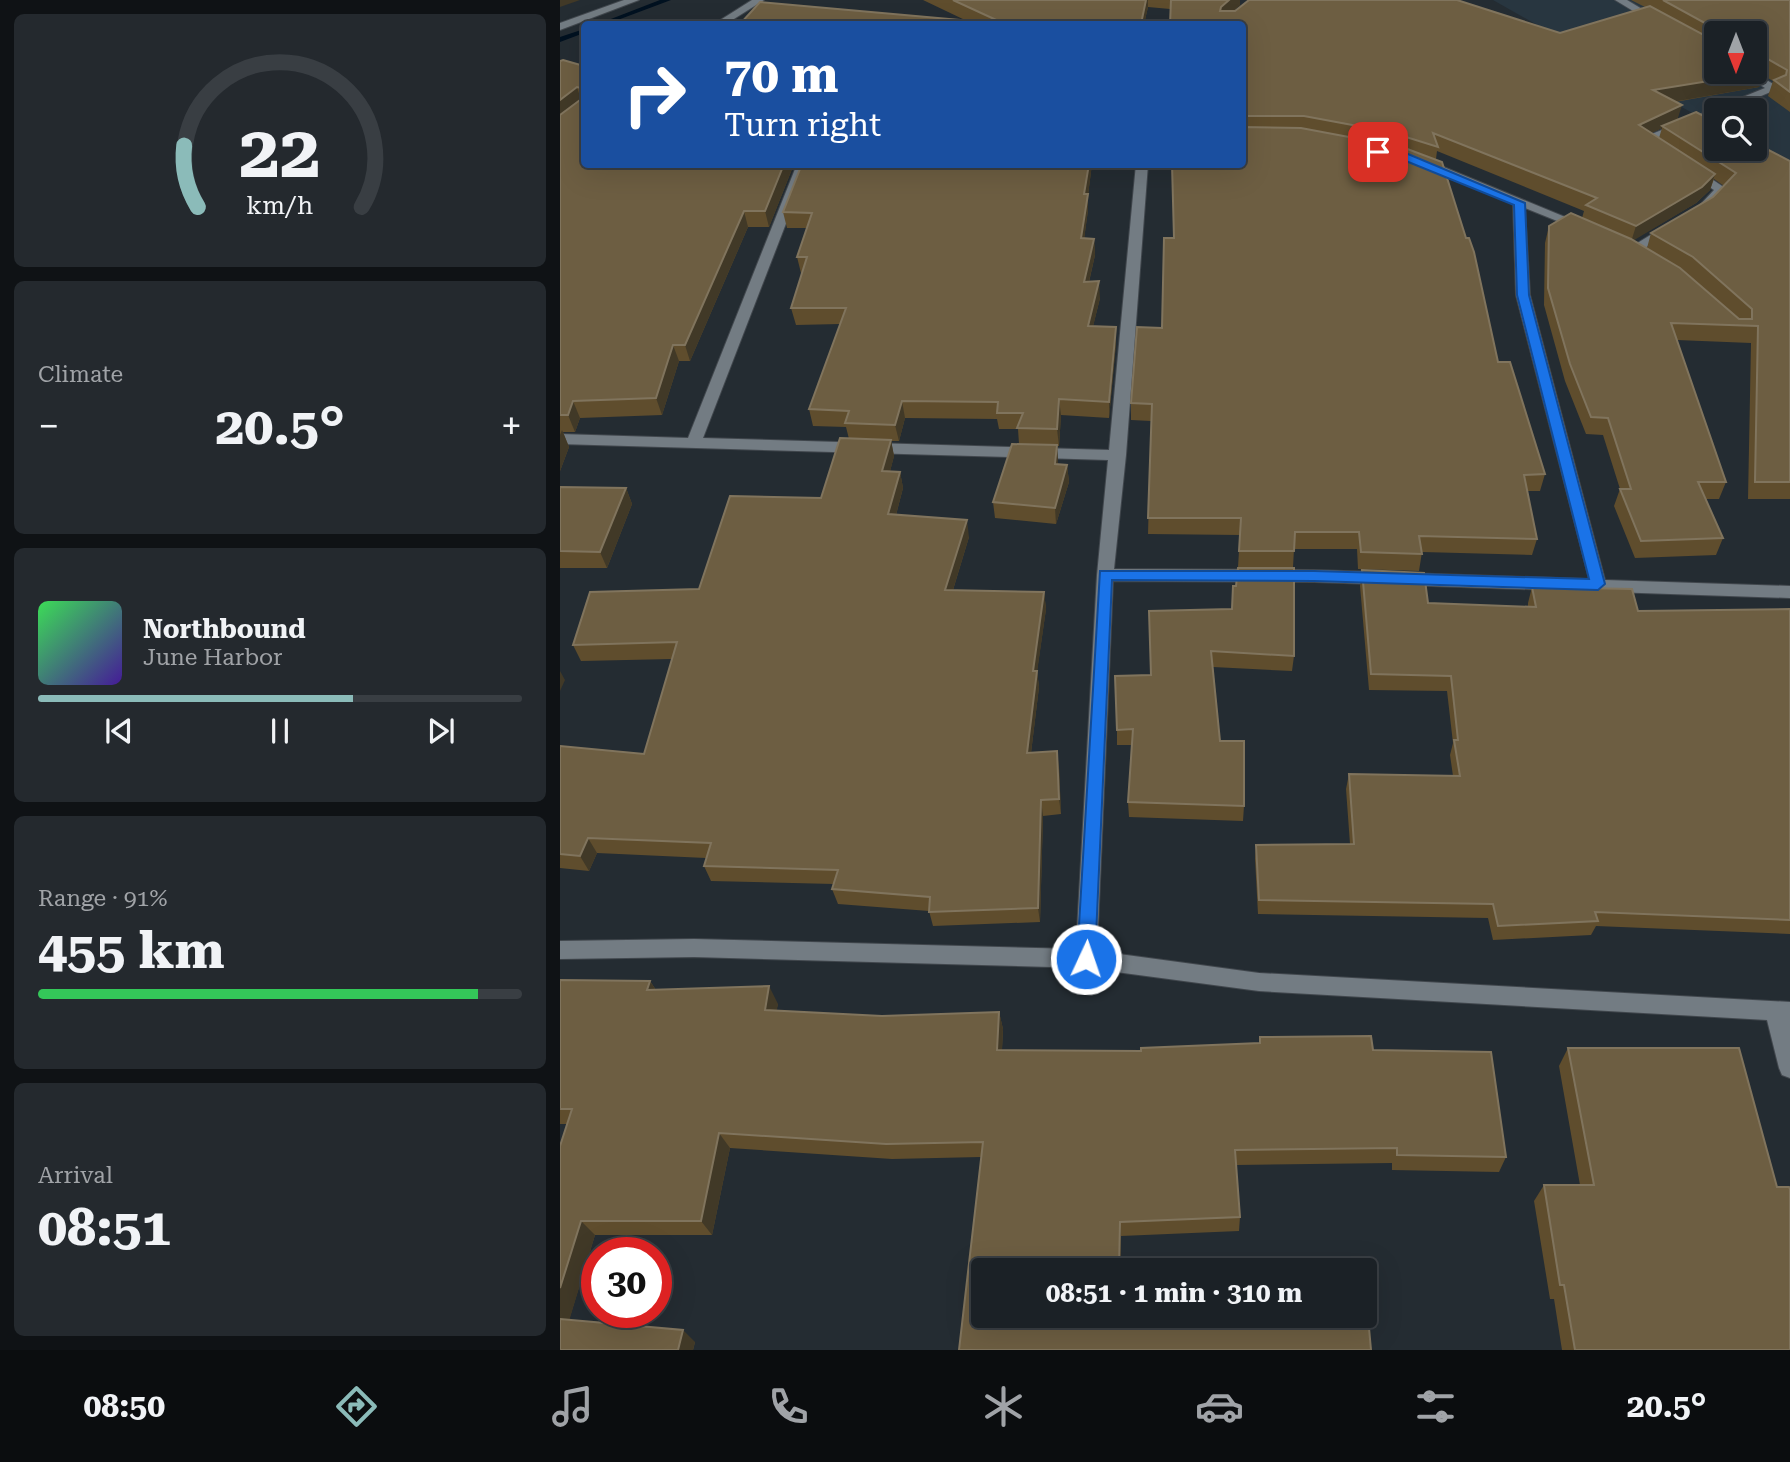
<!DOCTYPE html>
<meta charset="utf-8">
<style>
body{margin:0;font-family:"Roboto Serif",serif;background:#24292e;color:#f1f3f6;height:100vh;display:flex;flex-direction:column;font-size:26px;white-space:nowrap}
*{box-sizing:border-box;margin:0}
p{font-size:23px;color:#a0a3a7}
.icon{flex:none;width:38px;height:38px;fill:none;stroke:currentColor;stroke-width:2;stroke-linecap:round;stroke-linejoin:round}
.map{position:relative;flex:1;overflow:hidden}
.details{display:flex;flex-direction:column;gap:14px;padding:14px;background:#0f1215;width:560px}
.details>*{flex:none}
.banner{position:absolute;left:21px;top:21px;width:665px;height:147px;border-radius:7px;box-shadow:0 7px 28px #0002,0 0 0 2px #393e43;background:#1a4fa0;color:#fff;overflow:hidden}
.needle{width:46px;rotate:180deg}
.buttons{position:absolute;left:1144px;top:21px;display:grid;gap:14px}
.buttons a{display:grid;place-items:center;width:63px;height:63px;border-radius:7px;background:#1b2126;box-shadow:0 7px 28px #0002,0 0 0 2px #393e43;font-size:35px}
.speed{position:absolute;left:21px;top:1237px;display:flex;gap:14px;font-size:35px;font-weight:700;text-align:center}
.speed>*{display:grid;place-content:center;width:91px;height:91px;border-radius:50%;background:#1b2126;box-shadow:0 7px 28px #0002,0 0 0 2px #393e43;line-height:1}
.speed .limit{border:10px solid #d22;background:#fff;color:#111}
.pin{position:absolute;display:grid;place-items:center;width:60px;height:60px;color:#fff;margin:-30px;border-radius:14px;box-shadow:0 4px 10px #0006}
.me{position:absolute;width:77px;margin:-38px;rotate:3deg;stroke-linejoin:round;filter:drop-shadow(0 0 5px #0008)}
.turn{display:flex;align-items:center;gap:24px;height:147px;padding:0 28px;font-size:32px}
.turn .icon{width:91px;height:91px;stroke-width:2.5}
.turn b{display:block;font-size:49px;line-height:60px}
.big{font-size:52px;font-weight:700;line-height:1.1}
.details .widget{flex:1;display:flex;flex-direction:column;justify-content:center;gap:10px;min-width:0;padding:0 24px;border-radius:10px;background:#24292e}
.details .dial{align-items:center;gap:0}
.dial svg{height:182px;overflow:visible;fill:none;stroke:#393e43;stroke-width:7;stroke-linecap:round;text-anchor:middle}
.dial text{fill:#f1f3f6;stroke:none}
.song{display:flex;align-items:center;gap:21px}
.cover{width:84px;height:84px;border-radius:10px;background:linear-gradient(135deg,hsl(130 70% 55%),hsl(260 70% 35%))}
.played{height:7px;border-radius:4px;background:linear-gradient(90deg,#8bbbb9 65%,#393e43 65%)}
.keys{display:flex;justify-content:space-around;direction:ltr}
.heat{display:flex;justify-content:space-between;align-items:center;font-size:38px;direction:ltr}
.charge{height:10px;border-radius:5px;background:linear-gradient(90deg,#34c759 91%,#393e43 0)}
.trip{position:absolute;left:411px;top:1258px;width:406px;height:70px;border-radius:7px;background:#1b2126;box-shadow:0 7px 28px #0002,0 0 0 2px #393e43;font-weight:700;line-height:70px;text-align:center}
.tab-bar{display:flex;height:112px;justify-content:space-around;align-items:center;background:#0b0d0f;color:#a0a3a7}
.tab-bar .icon{width:49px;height:49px}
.tab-bar .current{color:#8bbbb9}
.tab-bar b{font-size:32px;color:#f1f3f6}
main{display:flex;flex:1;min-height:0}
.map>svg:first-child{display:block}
.built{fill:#283640;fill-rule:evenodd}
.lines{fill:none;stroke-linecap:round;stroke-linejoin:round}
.stream{fill:#001120;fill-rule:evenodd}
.minor-casing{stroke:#41474d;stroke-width:2}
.minor{fill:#737c83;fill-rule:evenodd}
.wall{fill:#5f4d2d;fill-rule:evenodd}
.shaded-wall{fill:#413927}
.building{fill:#6d5e42;stroke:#80745d;stroke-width:2}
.route{fill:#1a73e8;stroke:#114b97;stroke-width:2}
</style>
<main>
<section class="details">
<div class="widget dial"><svg viewBox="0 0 100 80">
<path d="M14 69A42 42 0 1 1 86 69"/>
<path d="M14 69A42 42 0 0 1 8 42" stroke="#8bbbb9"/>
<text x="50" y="56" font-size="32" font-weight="700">22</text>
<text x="50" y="72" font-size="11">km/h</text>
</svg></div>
<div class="widget"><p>Climate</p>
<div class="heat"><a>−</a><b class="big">20.5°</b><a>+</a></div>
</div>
<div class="widget">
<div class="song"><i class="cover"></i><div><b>Northbound</b><p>June Harbor</p></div></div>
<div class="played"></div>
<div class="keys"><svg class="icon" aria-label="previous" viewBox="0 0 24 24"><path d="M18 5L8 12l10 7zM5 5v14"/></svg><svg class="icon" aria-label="pause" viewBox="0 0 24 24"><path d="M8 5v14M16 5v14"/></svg><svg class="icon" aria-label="next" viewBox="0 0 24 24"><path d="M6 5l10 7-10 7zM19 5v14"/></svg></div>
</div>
<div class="widget"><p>Range · 91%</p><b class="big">455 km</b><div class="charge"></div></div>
<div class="widget"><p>Arrival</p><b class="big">08:51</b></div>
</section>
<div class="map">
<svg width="1230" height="1350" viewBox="0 0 1230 1350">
<rect width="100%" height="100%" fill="#242c32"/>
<path class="built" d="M933 0H1230V167L1195 148V110H1157V127ZM1157 33H1195V72H1157Z"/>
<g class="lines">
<g class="stream">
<path d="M100 0H111L47 24H38Z"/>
<path d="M24 29V33L0 42V37Z"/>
</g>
<defs>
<g id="minor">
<path d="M64 0H79L0 30V23Z"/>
<path d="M192 0H204L166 24H154Z"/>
<path d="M1055 0H1067L1102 21 1093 23Z"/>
<path d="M1180 72H1193L1220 88 1168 110H1157V115L1092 141 1098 146 1096 148H1088L1077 140 1205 88Z"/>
<path d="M861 161H869L1027 226 1017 229 965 208 970 295 1045 580 1230 586V598L754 582 553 581 537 951 699 973 1230 1002V1078L1222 1075 1219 1068 1207 1020 699 991 526 968 134 957 0 959V941L134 939 516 949 537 575 548 460 0 444V434L128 438 237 164H249L143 438 549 450 576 164H588L566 455 554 569 754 570 1029 579 956 295 953 203 861 167Z"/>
<path d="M1134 167 1168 190 1150 208 1140 205 1154 190 1130 174V168Z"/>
<path d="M1110 223 1116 227 1114 230 1077 253 1072 254 1066 250Z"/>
</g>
</defs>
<use href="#minor" class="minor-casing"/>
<use href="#minor" class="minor"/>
</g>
<g class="wall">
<path d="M363 0H680V5L673 11 1000 33 1085 7 1071 0H1230V112L1208 96 1213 81 1203 75 1199 87 1115 102 1118 119 1230 161V499H1188L1191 343 1117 340 1166 482 1159 499H1145L1163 538 1156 555 1075 558 1054 506 1060 489 1043 435 1026 434 1005 381 984 305 985 243 989 226 1022 218 1024 211 877 151 876 159 938 362 985 474 980 491H967L977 539 972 555 862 552 859 571 798 569 797 549H734L733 567H678L680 535 588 534 591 421 571 420V403L602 328 613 238 682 164V24L610 9 588 7 584 24H180L407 21ZM1157 33H1195V72H1157ZM1102 128 1099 138 1091 133ZM1154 179 1164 186 1153 197 1091 233 1087 248 1073 240 1136 203 1150 190Z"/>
<path d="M0 61 24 66V164H234L209 227H188L130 361H119L102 415 20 418 15 432H3L9 447 0 471Z"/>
<path d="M242 164H532L528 195V210L524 239H534L535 255 529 282 540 298 533 326 556 327V343L549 418 501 415 499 446H497L498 464 507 465 509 482 496 524 435 518 433 502 459 444 458 429H439L437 419 345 418 339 441H331L334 456 330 471 340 472 343 488 336 515 409 537 393 590 484 592 486 609 477 671 479 687 471 753 499 767 501 814 483 816 480 922 373 926 369 911 278 904 272 889 274 884 151 881 144 866 146 858 37 853 29 871 0 868V746L84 754 112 659 21 661 13 645 139 589 261 498 289 439 286 427 253 426 249 409 280 324 236 325 231 308 242 273H241L237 257 247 228H227L223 212Z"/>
<path d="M0 487 66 488 72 504 47 568H0Z"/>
<path d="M802 570 868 603 968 607V603L972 587 1078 611 1230 609V934L1036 926 1031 935 933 940 928 918 698 914 695 859 696 845 790 844 786 789 789 774 893 776 890 755 893 743 887 691 809 690 800 586Z"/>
<path d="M589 611 734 656 732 671 653 667 660 741 684 806 683 821 569 817 568 802 572 745H557V730L591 675Z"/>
<path d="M0 980 90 981 96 990 218 1004 216 1011 322 1016 439 1012 443 1029 442 1050 581 1051 699 1043 700 1037 813 1050 946 1157 939 1172 832 1170V1163L676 1165 680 1217 679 1231 561 1236 399 1350 421 1157 332 1159 170 1148 152 1235H35L9 1320 135 1342 133 1350H0L7 1124H0Z"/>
<path d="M1008 1048 1230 1350H1002L994 1299H990L974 1201 984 1185H1020L999 1066Z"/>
</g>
<g class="shaded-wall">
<path d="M0 0H20L0 7Z"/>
<path d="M586 0H588V7L584 24H581Z"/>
<path d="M669 0H680V5L660 22 661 7Z"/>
<path d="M1205 72 1199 87 1089 106 1093 90Z"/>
<path d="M17 87 22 103 0 120V100Z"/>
<path d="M1122 105 1117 121 1102 126V128L1074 141 1079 125Z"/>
<path d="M224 164H234L209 227 205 211Z"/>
<path d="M529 164H532L528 195V210L522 255 521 238 524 194Z"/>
<path d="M1155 174 1150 190 1136 203 1071 242 1076 226Z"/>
<path d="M184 211 188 227 130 361 125 345Z"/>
<path d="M534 239 535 255 525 298 524 282Z"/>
<path d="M539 281 540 298 529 343 528 326Z"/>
<path d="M556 327V343L549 418V402Z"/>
<path d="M113 345 119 361 102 415 96 398Z"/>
<path d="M499 399 501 415 499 446 497 429Z"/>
<path d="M13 401 20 418 15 432 8 415Z"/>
<path d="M342 401 345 418 339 441 335 425Z"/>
<path d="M2 430 9 447 0 471V435Z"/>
<path d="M331 440 334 456 326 487 322 471Z"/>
<path d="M497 445 498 461 497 481 495 464Z"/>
<path d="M507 465 509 482 496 524 495 508Z"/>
<path d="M340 472 343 488 332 530 328 514Z"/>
<path d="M66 488 72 504 47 568 40 552Z"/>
<path d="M407 520 409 537 388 606 385 590Z"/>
<path d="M484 592 486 609 475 687 473 671Z"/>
<path d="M0 671 5 680 0 691Z"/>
<path d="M477 671 479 687 469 769 467 753Z"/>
<path d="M497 751 499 767 501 814 499 799Z"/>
<path d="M481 800 483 816 480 922 478 908Z"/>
<path d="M28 838 37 853 29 871 20 856Z"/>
<path d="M90 981 101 998 87 990Z"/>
<path d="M209 986 218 1004 214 1027 205 1010Z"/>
<path d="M439 1012 443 1029 441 1066 437 1050Z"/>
<path d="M159 1133 170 1148 152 1235 141 1221Z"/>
<path d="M21 1221 35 1235 6 1331 0 1326V1288Z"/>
<path d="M560 1222 561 1236V1270H559Z"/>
<path d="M123 1330 135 1342 133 1350H118Z"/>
</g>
<g class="building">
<path d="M393 0H586L581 24H180L200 2 445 24Z"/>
<path d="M611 0H669L661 7 660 11H675L689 0H897L1000 33 1090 6 1157 42V72H1195V66L1205 72 1093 90 1122 105 1079 125 1155 174 1142 187 1076 226 1026 205 1037 198 873 133 878 147 830 132 744 116H682V24H610Z"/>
<path d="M1103 0H1230V92L1214 80 1226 75 1227 70 1199 54H1195V33H1163Z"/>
<path d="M3 60 24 66V164H224L205 211H184L125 345H113L96 398 13 401 8 415H0V115L20 100 21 88 17 87 0 100V61Z"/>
<path d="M1136 112 1157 123V149H1195V143L1230 161V482H1195L1198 326 1111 323 1166 482H1138L1163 538 1081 541 1060 489H1071L1048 418 1031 417 1010 364 988 288 989 226 1011 213 1071 239 1120 268 1179 319H1192V309L1133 257 1091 233 1153 197 1176 173 1102 126Z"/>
<path d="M682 127 741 128 842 147 882 162 906 238H909L914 252 938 362H950L985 474 964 475 977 539 859 536 862 554 801 552 799 532H735L734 551H679L681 518H588L592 404 571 403 577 327 602 328 604 238H614L612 164H682Z"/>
<path d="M242 164H529L524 194H528L521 238 534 239 524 282 539 281 528 326 556 327 549 402 499 399 497 429 457 428 463 413H437L438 402 342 401 335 425 285 423 289 411 249 409 286 308H231L247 257H237L252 213 223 212Z"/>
<path d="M280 438 331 440 322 471 340 472 328 514 407 520 385 590 484 592 473 671H477L467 753 497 751 499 799 481 800 478 908 369 912 370 897 272 889 278 870 144 866 151 843 28 838 20 856 0 854V746L84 754 117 642 13 645 30 592 139 589 170 496 261 498Z"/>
<path d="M452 444 497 445 495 464 507 465 495 508 433 502Z"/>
<path d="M0 487 66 488 40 552 0 551Z"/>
<path d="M678 568H734V656L651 651 660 741H684V806L568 802 573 729 557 730 555 676 591 675 589 611 672 609 673 586H676Z"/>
<path d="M802 570 864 573 868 603 976 607 972 587 1072 589 1078 611 1230 609V920L1035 912 1038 921 938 926 933 904 699 900 696 845 794 844 789 774 900 776 894 740H898L891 676 811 674Z"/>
<path d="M0 980 90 981 87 990 209 986 205 1010 322 1016 439 1012 437 1050 581 1051V1048L700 1043V1037L811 1036 813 1050 931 1052 946 1157 837 1155V1148L675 1150 680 1217 560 1222 559 1270H424V1316H688V1328H809L811 1350H399L423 1142 326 1144 159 1133 141 1221H21L0 1288V1146L12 1109H0Z"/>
<path d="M1008 1048H1179L1217 1187H1229L1230 1189V1350H1015L1004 1285H1000L984 1185H1034Z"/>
<path d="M0 1319 123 1330 118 1350H0Z"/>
</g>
<path class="route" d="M818 148 848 154 965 203 969 295 1045 584 1038 590 754 581 552 580 535 959 532 965 526 967 519 965 517 959 540 571H754L1029 579 957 295 954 205 841 159 814 154V149Z"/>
</svg>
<div class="buttons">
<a><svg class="needle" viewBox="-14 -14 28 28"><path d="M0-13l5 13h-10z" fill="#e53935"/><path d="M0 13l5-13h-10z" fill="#a0a3a7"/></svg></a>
<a><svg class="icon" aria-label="search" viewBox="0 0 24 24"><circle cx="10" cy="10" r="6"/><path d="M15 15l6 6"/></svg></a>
</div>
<div class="speed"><div class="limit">30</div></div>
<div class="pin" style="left:818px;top:152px;background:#d93025"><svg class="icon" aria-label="arrive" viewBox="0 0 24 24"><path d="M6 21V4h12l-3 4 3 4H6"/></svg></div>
<svg class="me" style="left:526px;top:959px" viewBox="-20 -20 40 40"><circle r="17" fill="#1a73e8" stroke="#fff" stroke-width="3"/><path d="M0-11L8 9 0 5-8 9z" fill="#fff"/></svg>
<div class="trip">08:51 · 1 min · 310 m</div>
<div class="banner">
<div class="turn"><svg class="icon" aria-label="right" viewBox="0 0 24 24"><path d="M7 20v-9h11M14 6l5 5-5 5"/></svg><div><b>70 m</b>Turn right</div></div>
</div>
</div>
</main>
<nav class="tab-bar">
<b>08:50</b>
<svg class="icon current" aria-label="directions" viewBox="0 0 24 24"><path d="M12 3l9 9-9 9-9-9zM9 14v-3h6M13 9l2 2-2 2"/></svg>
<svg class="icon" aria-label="music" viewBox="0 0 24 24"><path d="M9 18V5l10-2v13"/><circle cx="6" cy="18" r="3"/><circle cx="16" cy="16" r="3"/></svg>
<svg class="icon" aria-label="phone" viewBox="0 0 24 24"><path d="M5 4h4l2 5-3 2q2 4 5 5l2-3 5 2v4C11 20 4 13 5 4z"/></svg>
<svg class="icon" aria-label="climate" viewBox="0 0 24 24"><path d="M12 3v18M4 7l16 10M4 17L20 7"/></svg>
<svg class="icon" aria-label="car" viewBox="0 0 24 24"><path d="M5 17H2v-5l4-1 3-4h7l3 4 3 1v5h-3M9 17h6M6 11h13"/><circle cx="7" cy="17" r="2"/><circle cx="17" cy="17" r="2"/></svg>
<svg class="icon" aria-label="filters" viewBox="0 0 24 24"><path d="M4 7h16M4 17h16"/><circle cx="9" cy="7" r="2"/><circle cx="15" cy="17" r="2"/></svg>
<b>20.5°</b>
</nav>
